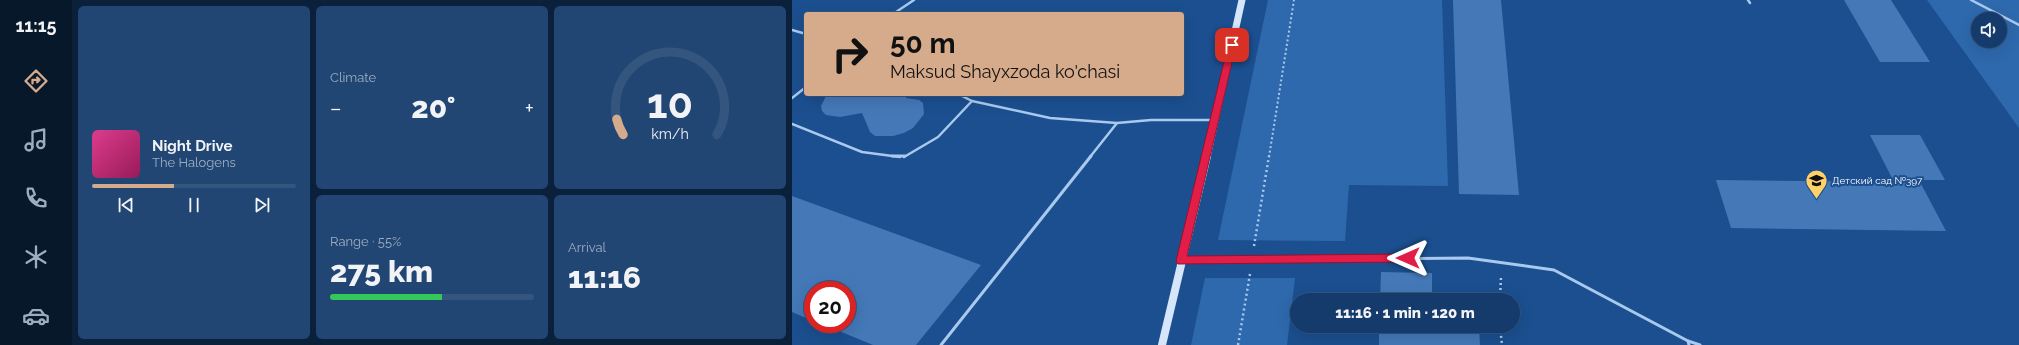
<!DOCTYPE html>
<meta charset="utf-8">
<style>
body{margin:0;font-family:Raleway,sans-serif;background:#214673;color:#f1f3f6;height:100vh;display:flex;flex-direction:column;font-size:15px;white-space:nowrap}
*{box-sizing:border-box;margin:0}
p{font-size:13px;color:#9dadc1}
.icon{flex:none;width:22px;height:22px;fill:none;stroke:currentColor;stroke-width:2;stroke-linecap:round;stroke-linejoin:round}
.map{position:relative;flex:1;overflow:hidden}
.details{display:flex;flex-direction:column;gap:6px;padding:6px;background:#0b203b;width:720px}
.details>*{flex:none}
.guide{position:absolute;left:12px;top:12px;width:380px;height:84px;border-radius:4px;box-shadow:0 4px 16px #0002,0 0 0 1px #33557e;background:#d6ab8b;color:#111;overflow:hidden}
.tools{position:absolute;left:1179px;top:12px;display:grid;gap:8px}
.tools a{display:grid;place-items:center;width:36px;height:36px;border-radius:50%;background:#143b6b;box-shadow:0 4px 16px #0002,0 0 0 1px #33557e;font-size:20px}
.speed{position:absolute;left:12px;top:281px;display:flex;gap:8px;font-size:20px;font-weight:700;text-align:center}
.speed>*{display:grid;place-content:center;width:52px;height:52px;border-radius:50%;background:#143b6b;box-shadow:0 4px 16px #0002,0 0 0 1px #33557e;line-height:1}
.speed .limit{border:6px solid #d22;background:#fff;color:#111}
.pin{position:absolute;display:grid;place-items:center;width:34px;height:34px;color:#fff;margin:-17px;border-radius:8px;box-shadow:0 2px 6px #0006}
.me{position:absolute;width:44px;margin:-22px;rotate:270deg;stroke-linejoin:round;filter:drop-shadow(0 0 3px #0008)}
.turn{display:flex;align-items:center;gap:14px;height:84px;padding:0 20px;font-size:18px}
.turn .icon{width:52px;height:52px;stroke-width:2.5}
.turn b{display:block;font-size:28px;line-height:34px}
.big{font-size:30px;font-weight:800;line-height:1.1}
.details .card{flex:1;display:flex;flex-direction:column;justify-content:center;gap:6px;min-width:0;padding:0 14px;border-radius:6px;background:#214673}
.details .dial{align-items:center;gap:0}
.dial svg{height:104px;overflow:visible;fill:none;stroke:#33557e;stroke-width:7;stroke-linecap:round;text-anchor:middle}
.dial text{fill:#f1f3f6;stroke:none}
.song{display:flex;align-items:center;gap:12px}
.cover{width:48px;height:48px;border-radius:6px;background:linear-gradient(135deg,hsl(330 70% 55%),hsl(330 70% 35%))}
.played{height:4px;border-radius:2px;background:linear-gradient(90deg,#d6ab8b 40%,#33557e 40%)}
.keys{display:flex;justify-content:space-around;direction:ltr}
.heat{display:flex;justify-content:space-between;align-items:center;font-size:22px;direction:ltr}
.charge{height:6px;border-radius:3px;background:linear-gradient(90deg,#34c759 55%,#33557e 0)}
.details .tiles{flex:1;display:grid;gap:6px;grid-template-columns:repeat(3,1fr)}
.card:first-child{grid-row:span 2}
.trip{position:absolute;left:498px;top:293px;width:230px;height:40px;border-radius:20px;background:#143b6b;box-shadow:0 4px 16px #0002,0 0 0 1px #33557e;font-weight:800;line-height:40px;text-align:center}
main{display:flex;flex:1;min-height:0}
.menu{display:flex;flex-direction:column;width:72px;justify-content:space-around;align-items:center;background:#08182b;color:#9dadc1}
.menu .icon{width:28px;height:28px}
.menu .on{color:#d6ab8b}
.menu b{font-size:18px;color:#f1f3f6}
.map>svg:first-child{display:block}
.green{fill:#2e69ad;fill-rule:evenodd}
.building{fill:#4478b7}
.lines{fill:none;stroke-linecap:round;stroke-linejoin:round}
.path-far1{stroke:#a9c9ee;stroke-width:2;stroke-dasharray:2 2.5;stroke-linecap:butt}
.path{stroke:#a9c9ee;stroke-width:2.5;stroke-dasharray:2 3;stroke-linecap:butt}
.lane-far1{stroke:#a9c9ee;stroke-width:2.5}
.lane{stroke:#a9c9ee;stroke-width:3}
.secondary-far1{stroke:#d6e6fa;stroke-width:7}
.secondary{stroke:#d6e6fa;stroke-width:8}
.route{fill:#e11d48;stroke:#92132f}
.labels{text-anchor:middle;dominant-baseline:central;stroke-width:4;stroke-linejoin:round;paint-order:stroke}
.poi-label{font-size:10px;fill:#fff;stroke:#1b4f8f;text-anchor:start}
</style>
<main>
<nav class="menu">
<b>11:15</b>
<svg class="icon on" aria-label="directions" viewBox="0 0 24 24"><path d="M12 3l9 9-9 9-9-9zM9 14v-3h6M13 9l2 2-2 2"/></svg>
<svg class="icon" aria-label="music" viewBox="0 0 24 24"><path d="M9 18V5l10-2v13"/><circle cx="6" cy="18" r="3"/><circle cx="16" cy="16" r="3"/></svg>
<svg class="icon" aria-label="phone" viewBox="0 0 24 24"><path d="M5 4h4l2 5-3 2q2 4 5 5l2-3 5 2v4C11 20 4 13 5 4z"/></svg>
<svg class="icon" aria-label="climate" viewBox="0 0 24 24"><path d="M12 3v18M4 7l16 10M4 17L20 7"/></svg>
<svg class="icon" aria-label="car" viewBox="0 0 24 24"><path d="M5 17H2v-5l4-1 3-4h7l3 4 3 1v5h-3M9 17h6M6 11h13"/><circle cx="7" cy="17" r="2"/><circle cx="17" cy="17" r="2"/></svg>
</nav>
<section class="details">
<div class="tiles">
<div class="card">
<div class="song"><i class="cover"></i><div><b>Night Drive</b><p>The Halogens</p></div></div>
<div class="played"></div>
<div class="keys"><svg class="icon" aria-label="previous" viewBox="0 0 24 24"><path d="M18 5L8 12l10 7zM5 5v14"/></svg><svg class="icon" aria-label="pause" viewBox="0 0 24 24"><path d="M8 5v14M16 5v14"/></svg><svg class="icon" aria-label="next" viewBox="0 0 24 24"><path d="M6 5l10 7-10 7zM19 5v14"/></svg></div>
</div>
<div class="card"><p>Climate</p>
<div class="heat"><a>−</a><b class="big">20°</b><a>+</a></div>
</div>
<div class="card dial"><svg viewBox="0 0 100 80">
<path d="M14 69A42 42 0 1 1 86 69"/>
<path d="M14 69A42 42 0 0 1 9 57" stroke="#d6ab8b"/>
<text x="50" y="56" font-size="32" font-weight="700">10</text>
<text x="50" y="72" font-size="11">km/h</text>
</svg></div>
<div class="card"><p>Range · 55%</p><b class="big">275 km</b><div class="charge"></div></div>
<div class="card"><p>Arrival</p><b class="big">11:16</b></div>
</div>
</section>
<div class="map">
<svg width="1227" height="345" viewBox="0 0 1227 345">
<rect width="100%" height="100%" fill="#1b4f8f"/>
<g class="green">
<path d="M476 0H650L656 186 557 185 553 241 426 240Z"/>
<path d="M1135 0H1227V128ZM1186 19H1208V41H1186Z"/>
<path d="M413 278H503L495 345H399Z"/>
</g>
<g class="building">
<path d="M661 0H709L727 195 667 194Z"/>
<path d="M1052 0H1099L1138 62H1088Z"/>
<path d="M35 94H114V98L127 100 131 103 132 114 121 128 112 133 101 136H83L78 132 70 113 48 117 34 115 30 111 29 106Z"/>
<path d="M1078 135H1128L1153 180H1127L1154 231 939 228 924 180 1102 182Z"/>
<path d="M0 196 189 265 124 345H81L30 324H55V290H21V321L0 312Z"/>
<path d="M589 272 640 273V300H588Z"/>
<path d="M587 326H687L688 345H587Z"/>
</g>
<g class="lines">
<path class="path-far1" d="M477 157 502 0"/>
<g class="path">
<path d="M462 246 477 156"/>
<path d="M708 300 709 277"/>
<path d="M708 326 710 345"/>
<path d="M446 345 458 274"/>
</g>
<g class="lane-far1">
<path d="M956 0 958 3"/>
<path d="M1179 0 1227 25"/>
<path d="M101 14 122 0"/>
<path d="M0 30 14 34"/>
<path d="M166 94 180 101 258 118 325 123 359 120H424"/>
<path d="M0 98 14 87"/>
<path d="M0 124 70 152 108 157"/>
<path d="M112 157 146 137 180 101"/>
<path d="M298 157 325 123"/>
</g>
<g class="lane">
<path d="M100 156H113"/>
<path d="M391 261 676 258 762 270 896 341 897 345"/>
<path d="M896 341 908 345"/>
<path d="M149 345 299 156"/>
</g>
<path class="secondary-far1" d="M415 157 450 0"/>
<path class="secondary" d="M370 345 415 156"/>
</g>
<path class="route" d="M440 42 444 45 395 256 616 254 621 258 619 262 386 264 384 261 436 45Z"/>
<defs>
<symbol id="school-pin" viewBox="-11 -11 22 30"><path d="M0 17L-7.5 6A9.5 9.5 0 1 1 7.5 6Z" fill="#ffd166" stroke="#1b4f8f"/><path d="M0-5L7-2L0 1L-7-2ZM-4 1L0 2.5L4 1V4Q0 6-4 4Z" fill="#111"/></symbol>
</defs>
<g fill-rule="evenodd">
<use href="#school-pin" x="1012" y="168" width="25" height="34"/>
</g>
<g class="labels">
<g class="poi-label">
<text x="1040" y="180">Детский сад №397</text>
</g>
</g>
</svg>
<div class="tools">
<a><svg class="icon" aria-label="sound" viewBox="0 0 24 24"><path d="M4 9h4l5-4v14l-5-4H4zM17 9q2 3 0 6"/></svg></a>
</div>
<div class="speed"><div class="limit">20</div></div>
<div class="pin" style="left:440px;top:45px;background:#d93025"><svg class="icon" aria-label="arrive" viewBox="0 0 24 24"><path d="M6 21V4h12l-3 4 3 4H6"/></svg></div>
<svg class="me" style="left:616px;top:258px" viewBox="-20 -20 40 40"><path d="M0-17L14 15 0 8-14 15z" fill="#e11d48" stroke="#fff" stroke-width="4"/></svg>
<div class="trip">11:16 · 1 min · 120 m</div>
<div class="guide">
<div class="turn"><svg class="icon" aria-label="right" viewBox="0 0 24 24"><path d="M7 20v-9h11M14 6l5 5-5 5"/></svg><div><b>50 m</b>Maksud Shayxzoda ko'chasi</div></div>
</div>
</div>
</main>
